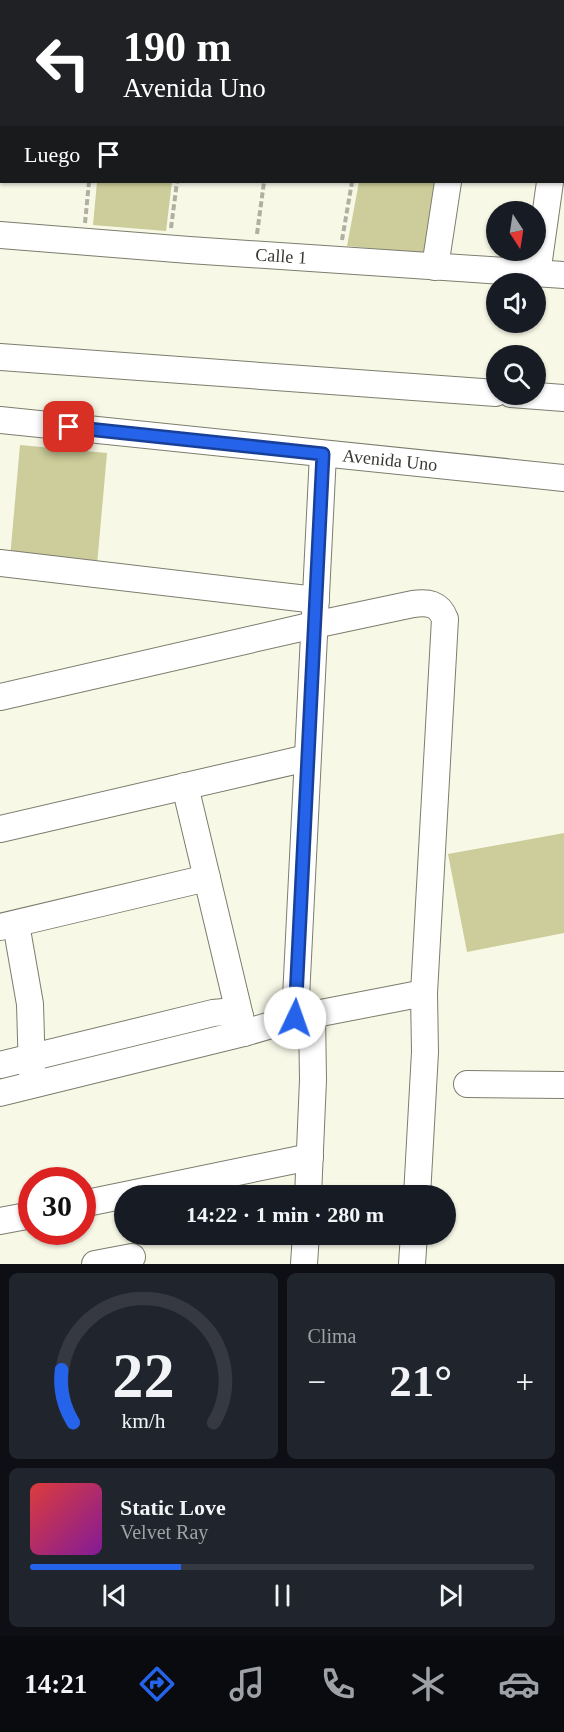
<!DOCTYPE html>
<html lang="es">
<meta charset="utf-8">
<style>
body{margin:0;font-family:Georgia,serif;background:#20242c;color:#f1f3f6;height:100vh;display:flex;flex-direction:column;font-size:22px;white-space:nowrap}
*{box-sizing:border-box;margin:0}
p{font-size:20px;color:#9ea1a6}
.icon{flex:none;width:33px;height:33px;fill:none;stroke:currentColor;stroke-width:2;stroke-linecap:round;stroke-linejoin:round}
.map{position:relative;height:1264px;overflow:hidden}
.sheet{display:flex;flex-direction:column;gap:9px;padding:9px;background:#0d0f14;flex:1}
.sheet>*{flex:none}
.guide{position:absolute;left:0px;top:0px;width:564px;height:183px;box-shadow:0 2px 4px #0004;background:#202124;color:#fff;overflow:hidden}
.needle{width:39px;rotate:168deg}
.buttons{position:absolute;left:486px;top:201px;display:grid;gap:12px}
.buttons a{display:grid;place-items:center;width:60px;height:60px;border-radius:50%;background:#171b24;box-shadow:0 2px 4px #0004;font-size:30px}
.speed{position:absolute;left:18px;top:1167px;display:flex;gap:12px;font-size:30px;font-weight:700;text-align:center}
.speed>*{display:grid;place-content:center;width:78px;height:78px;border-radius:50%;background:#171b24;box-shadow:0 2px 4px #0004;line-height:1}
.speed .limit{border:9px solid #d22;background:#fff;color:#111}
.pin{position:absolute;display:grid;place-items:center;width:51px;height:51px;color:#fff;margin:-26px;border-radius:12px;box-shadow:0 3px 9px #0006}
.me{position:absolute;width:66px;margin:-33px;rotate:3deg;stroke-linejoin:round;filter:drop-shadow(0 0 4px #0008)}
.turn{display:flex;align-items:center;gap:21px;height:126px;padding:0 24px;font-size:27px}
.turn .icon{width:78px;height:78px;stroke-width:2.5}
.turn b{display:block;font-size:42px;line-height:51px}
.then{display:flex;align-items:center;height:57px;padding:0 24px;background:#0003;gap:12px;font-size:22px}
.big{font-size:45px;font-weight:800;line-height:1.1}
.sheet .widget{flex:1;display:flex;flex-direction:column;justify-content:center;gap:9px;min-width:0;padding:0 21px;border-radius:9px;background:#20242c}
.sheet .dial{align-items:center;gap:0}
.dial svg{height:156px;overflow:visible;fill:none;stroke:#363941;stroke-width:7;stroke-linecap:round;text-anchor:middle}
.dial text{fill:#f1f3f6;stroke:none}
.song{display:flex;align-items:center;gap:18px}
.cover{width:72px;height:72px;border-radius:9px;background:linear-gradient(135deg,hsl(0 70% 55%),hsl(290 70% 35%))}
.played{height:6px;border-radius:3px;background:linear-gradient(90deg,#2563eb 30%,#363941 30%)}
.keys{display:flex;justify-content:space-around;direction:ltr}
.heat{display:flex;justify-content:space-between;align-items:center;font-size:33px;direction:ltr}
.sheet .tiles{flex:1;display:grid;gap:9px;grid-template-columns:1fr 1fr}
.widget:last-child{grid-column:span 2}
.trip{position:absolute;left:114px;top:1185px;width:342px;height:60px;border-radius:30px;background:#171b24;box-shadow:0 2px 4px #0004;font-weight:800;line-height:60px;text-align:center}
.tabs{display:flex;height:96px;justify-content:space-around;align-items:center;background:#090b0e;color:#9ea1a6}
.tabs .icon{width:42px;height:42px}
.tabs .on{color:#2563eb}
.tabs b{font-size:27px;color:#f1f3f6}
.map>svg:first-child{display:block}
.green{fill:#cccd9a}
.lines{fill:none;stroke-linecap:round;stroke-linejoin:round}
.minor-casing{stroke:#7c7d6d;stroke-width:28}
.path{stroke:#afb0a2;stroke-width:4;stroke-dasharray:6 3;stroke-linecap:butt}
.minor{stroke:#fff;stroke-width:26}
.route-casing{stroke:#184099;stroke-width:15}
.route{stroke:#2563eb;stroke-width:10}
.labels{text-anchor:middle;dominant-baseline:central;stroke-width:6;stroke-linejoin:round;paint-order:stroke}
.street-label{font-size:18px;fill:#383932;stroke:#f7f8e6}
</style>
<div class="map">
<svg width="564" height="1264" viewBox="0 0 564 1264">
<rect width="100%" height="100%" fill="#f7f8e6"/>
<g class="green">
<path d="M349 0H468L349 2Z"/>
<path d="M97 182H172L166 231 93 225Z"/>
<path d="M359 182H444L433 254 347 246Z"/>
<path d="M20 445 107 453 97 565 10 558Z"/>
<path d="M564 833V933L467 952 448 854Z"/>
</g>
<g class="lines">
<defs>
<g id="minor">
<path d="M3 2V0"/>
<path d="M474 2V0"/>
<path d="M0 34 2 19"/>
<path d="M562 101 564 91"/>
<path id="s1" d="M0 235 189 250 564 275"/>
<path d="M435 267 448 182"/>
<path d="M537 274 550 182"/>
<path d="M0 357 496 393"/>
<path d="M511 394 564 398"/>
<path id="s2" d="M0 420 564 478"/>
<path d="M0 563 316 600"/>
<path d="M0 697 314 625 413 604C428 602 439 603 445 619L424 993 425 1052 417 1196"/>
<path d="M185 786 244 1033"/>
<path d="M0 829 307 758"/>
<path d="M16 924 30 1004 32 1073"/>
<path d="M0 927 207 878"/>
<path d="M295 1018 323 454"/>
<path d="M0 1065 213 1013 224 1012 240 1016"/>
<path d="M467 1084 564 1085"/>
<path d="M0 1093 244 1033 295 1018 424 993"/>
<path d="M308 1196 313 1080 312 1014"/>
<path d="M82 1204 310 1157"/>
<path d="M0 1221 32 1215"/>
<path d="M95 1264 132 1257"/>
<path d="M304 1264 306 1234"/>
<path d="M412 1264 414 1234"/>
</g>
</defs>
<use href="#minor" class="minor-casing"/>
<g class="path">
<path d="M132 0 140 2"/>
<path d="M104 2V0"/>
<path d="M343 2V0"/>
<path d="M85 223 89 182"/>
<path d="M171 228 177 182"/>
<path d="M257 234 264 182"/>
<path d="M342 240 352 182"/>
</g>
<use href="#minor" class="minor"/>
</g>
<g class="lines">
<defs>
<path id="route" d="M69 427 323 454 295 1018"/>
</defs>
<use href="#route" class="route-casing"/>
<use href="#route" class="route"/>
</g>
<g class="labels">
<g class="street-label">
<text stroke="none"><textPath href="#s1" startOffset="282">Calle 1</textPath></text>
<text stroke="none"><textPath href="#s2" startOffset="392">Avenida Uno</textPath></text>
</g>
</g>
</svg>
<div class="buttons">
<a><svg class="needle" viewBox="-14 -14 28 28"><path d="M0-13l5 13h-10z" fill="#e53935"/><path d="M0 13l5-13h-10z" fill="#9ea1a6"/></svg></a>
<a><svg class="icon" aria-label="sound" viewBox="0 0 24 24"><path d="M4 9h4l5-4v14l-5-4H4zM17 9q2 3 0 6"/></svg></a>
<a><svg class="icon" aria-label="search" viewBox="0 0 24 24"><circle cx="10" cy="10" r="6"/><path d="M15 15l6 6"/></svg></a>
</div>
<div class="speed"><div class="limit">30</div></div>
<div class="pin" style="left:69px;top:427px;background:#d93025"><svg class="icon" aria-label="arrive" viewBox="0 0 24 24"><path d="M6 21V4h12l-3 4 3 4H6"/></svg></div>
<svg class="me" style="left:295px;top:1018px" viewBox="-20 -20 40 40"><circle r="19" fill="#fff"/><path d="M0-13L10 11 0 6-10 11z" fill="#2563eb"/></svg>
<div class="trip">14:22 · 1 min · 280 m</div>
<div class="guide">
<div class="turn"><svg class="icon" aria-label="left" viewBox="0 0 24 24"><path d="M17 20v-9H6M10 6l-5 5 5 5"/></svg><div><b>190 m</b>Avenida Uno</div></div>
<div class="then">Luego<svg class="icon" aria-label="arrive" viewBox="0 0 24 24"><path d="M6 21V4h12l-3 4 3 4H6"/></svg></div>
</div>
</div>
<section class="sheet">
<div class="tiles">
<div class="widget dial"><svg viewBox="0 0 100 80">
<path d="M14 69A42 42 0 1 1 86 69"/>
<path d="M14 69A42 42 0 0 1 8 42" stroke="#2563eb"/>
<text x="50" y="56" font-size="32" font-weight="700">22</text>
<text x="50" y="72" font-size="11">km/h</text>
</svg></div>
<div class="widget"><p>Clima</p>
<div class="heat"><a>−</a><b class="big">21°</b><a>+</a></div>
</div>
<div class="widget">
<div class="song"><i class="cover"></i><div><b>Static Love</b><p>Velvet Ray</p></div></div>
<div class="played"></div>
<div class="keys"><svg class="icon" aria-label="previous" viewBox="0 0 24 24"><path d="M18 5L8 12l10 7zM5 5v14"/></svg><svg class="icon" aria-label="pause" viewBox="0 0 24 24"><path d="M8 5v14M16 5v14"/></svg><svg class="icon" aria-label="next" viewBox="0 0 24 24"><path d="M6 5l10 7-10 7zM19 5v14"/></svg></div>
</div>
</div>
</section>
<nav class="tabs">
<b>14:21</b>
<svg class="icon on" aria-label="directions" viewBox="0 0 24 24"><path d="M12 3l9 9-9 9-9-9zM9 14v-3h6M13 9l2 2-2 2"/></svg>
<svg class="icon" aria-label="music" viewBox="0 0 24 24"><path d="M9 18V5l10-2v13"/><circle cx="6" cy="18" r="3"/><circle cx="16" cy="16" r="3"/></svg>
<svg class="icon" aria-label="phone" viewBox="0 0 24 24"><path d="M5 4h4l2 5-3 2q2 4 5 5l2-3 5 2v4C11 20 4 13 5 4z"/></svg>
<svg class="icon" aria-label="climate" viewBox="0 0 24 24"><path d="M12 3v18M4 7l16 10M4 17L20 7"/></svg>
<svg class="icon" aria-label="car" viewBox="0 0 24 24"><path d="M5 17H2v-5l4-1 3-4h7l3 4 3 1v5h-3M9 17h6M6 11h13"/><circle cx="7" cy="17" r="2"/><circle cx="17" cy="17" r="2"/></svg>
</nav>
